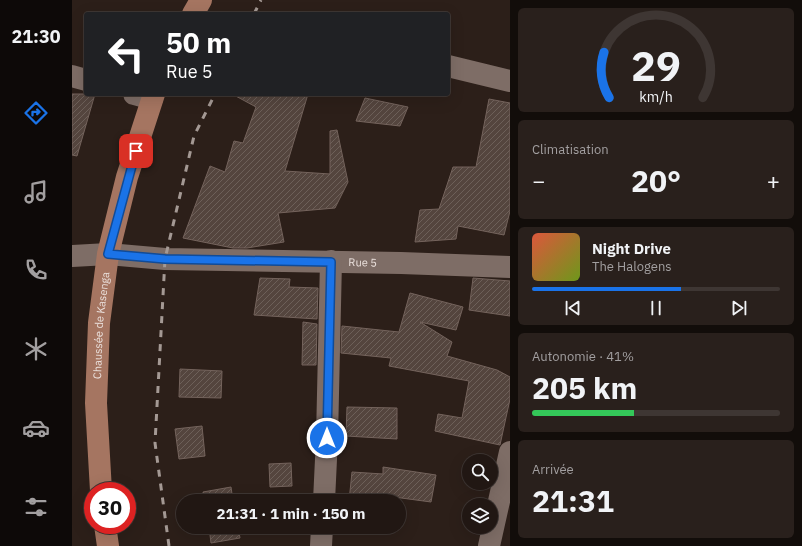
<!DOCTYPE html>
<html lang="fr">
<meta charset="utf-8">
<style>
body{margin:0;font-family:"IBM Plex Sans",sans-serif;background:#29201c;color:#f1f3f6;height:100vh;display:flex;flex-direction:column;font-size:15px;white-space:nowrap}
*{box-sizing:border-box;margin:0}
p{font-size:13px;color:#a29fa0}
.icon{flex:none;width:22px;height:22px;fill:none;stroke:currentColor;stroke-width:2;stroke-linecap:round;stroke-linejoin:round}
.map{position:relative;flex:1;overflow:hidden}
.drawer{display:flex;flex-direction:column;gap:8px;padding:8px;background:#120d0a;width:292px}
.drawer>*{flex:none}
.banner{position:absolute;left:12px;top:12px;width:366px;height:84px;border-radius:4px;box-shadow:0 4px 16px #0002,0 0 0 1px #3e3633;background:#202124;color:#fff;overflow:hidden}
.controls{position:absolute;left:390px;top:454px;display:grid;gap:8px}
.controls a{display:grid;place-items:center;width:36px;height:36px;border-radius:50%;background:#211713;box-shadow:0 4px 16px #0002,0 0 0 1px #3e3633;font-size:20px}
.speed{position:absolute;left:12px;top:482px;display:flex;gap:8px;font-size:20px;font-weight:700;text-align:center}
.speed>*{display:grid;place-content:center;width:52px;height:52px;border-radius:50%;background:#211713;box-shadow:0 4px 16px #0002,0 0 0 1px #3e3633;line-height:1}
.speed .limit{border:6px solid #d22;background:#fff;color:#111}
.pin{position:absolute;display:grid;place-items:center;width:34px;height:34px;color:#fff;margin:-17px;border-radius:8px;box-shadow:0 2px 6px #0006}
.me{position:absolute;width:44px;margin:-22px;rotate:0deg;stroke-linejoin:round;filter:drop-shadow(0 0 3px #0008)}
.turn{display:flex;align-items:center;gap:14px;height:84px;padding:0 16px;font-size:18px}
.turn .icon{width:52px;height:52px;stroke-width:2.5}
.turn b{display:block;font-size:28px;line-height:34px}
.big{font-size:30px;font-weight:800;line-height:1.1}
.drawer .widget{flex:1;display:flex;flex-direction:column;justify-content:center;gap:6px;min-width:0;padding:0 14px;border-radius:6px;background:#29201c}
.drawer .dial{align-items:center;gap:0}
.dial svg{height:104px;overflow:visible;fill:none;stroke:#3e3633;stroke-width:7;stroke-linecap:round;text-anchor:middle}
.dial text{fill:#f1f3f6;stroke:none}
.song{display:flex;align-items:center;gap:12px}
.cover{width:48px;height:48px;border-radius:6px;background:linear-gradient(135deg,hsl(10 70% 55%),hsl(80 70% 35%))}
.played{height:4px;border-radius:2px;background:linear-gradient(90deg,#1a73e8 60%,#3e3633 60%)}
.keys{display:flex;justify-content:space-around;direction:ltr}
.heat{display:flex;justify-content:space-between;align-items:center;font-size:22px;direction:ltr}
.charge{height:6px;border-radius:3px;background:linear-gradient(90deg,#34c759 41%,#3e3633 0)}
.trip{position:absolute;left:104px;top:494px;width:230px;height:40px;border-radius:20px;background:#211713;box-shadow:0 4px 16px #0002,0 0 0 1px #3e3633;font-weight:800;line-height:40px;text-align:center}
main{display:flex;flex:1;min-height:0}
.dock{display:flex;flex-direction:column;width:72px;justify-content:space-around;align-items:center;background:#0d0908;color:#a29fa0}
.dock .icon{width:28px;height:28px}
.dock .current{color:#1a73e8}
.dock b{font-size:18px;color:#f1f3f6}
.map>svg:first-child{display:block}
.building{fill:url(#building-hatch);stroke:#74635c}
.lines{fill:none;stroke-linecap:round;stroke-linejoin:round}
.minor{stroke:#7e6d66;stroke-width:22}
.major{stroke:#a57561;stroke-width:22}
.rail{stroke:#a49994;stroke-width:3;stroke-dasharray:7 7;stroke-linecap:butt}
.route-casing{stroke:#114b97;stroke-width:10}
.route{stroke:#1a73e8;stroke-width:7}
.labels{text-anchor:middle;dominant-baseline:central;stroke-width:4;stroke-linejoin:round;paint-order:stroke}
.street-label{font-size:11px;fill:#ebe1dd;stroke:#2c1f19}
</style>
<main>
<nav class="dock">
<b>21:30</b>
<svg class="icon current" aria-label="directions" viewBox="0 0 24 24"><path d="M12 3l9 9-9 9-9-9zM9 14v-3h6M13 9l2 2-2 2"/></svg>
<svg class="icon" aria-label="music" viewBox="0 0 24 24"><path d="M9 18V5l10-2v13"/><circle cx="6" cy="18" r="3"/><circle cx="16" cy="16" r="3"/></svg>
<svg class="icon" aria-label="phone" viewBox="0 0 24 24"><path d="M5 4h4l2 5-3 2q2 4 5 5l2-3 5 2v4C11 20 4 13 5 4z"/></svg>
<svg class="icon" aria-label="climate" viewBox="0 0 24 24"><path d="M12 3v18M4 7l16 10M4 17L20 7"/></svg>
<svg class="icon" aria-label="car" viewBox="0 0 24 24"><path d="M5 17H2v-5l4-1 3-4h7l3 4 3 1v5h-3M9 17h6M6 11h13"/><circle cx="7" cy="17" r="2"/><circle cx="17" cy="17" r="2"/></svg>
<svg class="icon" aria-label="filters" viewBox="0 0 24 24"><path d="M4 7h16M4 17h16"/><circle cx="9" cy="7" r="2"/><circle cx="15" cy="17" r="2"/></svg>
</nav>
<div class="map">
<svg width="438" height="546" viewBox="0 0 438 546">
<defs>
<pattern id="building-hatch" width="6" height="6" patternUnits="userSpaceOnUse"><rect width="6" height="6" fill="#54453e"/><path d="M-1 1l2-2M0 6l6-6M5 7l2-2" fill="none" stroke="#6d6059"/></pattern>
</defs>
<rect width="100%" height="100%" fill="#2c1f19"/>
<g class="building">
<path d="M0 94H23L5 156 0 155Z"/>
<path d="M160 94H236L213 171 258 174V131L265 130 276 182 263 208 206 213 212 242 175 248H161L111 238 138 166 153 172 162 141 171 143 184 107Z"/>
<path d="M293 98 336 107 328 126 284 121Z"/>
<path d="M417 99 438 103V211L432 235 386 226 384 239 343 242 348 210 367 209 381 167H404Z"/>
<path d="M188 278 218 279 217 287 246 288 245 319 182 315Z"/>
<path d="M401 278 438 281V316L397 310Z"/>
<path d="M338 293 391 307 384 330 348 322 380 342 375 356 425 370 438 377V399L428 445 363 431 366 414 390 418 397 381 317 366 319 358 269 353 270 326 327 332Z"/>
<path d="M231 322 245 324 244 365H230Z"/>
<path d="M108 369 150 371 149 398 107 397Z"/>
<path d="M275 407 325 408V439L274 436Z"/>
<path d="M130 426 133 456 107 459 103 429Z"/>
<path d="M219 463 220 486 198 487 197 464Z"/>
<path d="M311 467 364 475 359 502 307 495V501H277L280 472 311 474Z"/>
<path d="M159 487 161 501H132L131 492Z"/>
<path d="M137 527H166L168 538 139 543Z"/>
</g>
<g class="lines">
<g class="minor">
<path d="M376 66 438 81"/>
<path d="M0 76 14 80"/>
<path d="M62 94 80 99"/>
<path id="s1" d="M0 256 36 254 93 259 329 263 438 267"/>
<path d="M252 501 255 438 259 261"/>
<path d="M249 546 250 527"/>
<path d="M417 546 438 452"/>
</g>
<g class="major">
<path d="M121 14 129 0"/>
<path id="s2" d="M29 491 24 403 27 323 36 254 55 177 82 94"/>
<path d="M33 525 36 546"/>
</g>
<g class="rail">
<path d="M182 14 189 0"/>
<path d="M97 546 83 443 93 259 122 136 143 94"/>
</g>
</g>
<g class="lines">
<defs>
<path id="route" d="M64 151 36 254 93 259 259 262 255 438"/>
</defs>
<use href="#route" class="route-casing"/>
<use href="#route" class="route"/>
</g>
<g class="labels">
<g class="street-label">
<text stroke="none"><textPath href="#s1" startOffset="291">Rue 5</textPath></text>
<text stroke="none"><textPath href="#s2" startOffset="166">Chaussée de Kasenga</textPath></text>
</g>
</g>
</svg>
<div class="controls">
<a><svg class="icon" aria-label="search" viewBox="0 0 24 24"><circle cx="10" cy="10" r="6"/><path d="M15 15l6 6"/></svg></a>
<a><svg class="icon" aria-label="layers" viewBox="0 0 24 24"><path d="M12 4l9 5-9 5-9-5zM3 14l9 5 9-5"/></svg></a>
</div>
<div class="speed"><div class="limit">30</div></div>
<div class="pin" style="left:64px;top:151px;background:#d93025"><svg class="icon" aria-label="arrive" viewBox="0 0 24 24"><path d="M6 21V4h12l-3 4 3 4H6"/></svg></div>
<svg class="me" style="left:255px;top:438px" viewBox="-20 -20 40 40"><circle r="17" fill="#1a73e8" stroke="#fff" stroke-width="3"/><path d="M0-11L8 9 0 5-8 9z" fill="#fff"/></svg>
<div class="trip">21:31 · 1 min · 150 m</div>
<div class="banner">
<div class="turn"><svg class="icon" aria-label="left" viewBox="0 0 24 24"><path d="M17 20v-9H6M10 6l-5 5 5 5"/></svg><div><b>50 m</b>Rue 5</div></div>
</div>
</div>
<section class="drawer">
<div class="widget dial"><svg viewBox="0 0 100 80">
<path d="M14 69A42 42 0 1 1 86 69"/>
<path d="M14 69A42 42 0 0 1 10 34" stroke="#1a73e8"/>
<text x="50" y="56" font-size="32" font-weight="700">29</text>
<text x="50" y="72" font-size="11">km/h</text>
</svg></div>
<div class="widget"><p>Climatisation</p>
<div class="heat"><a>−</a><b class="big">20°</b><a>+</a></div>
</div>
<div class="widget">
<div class="song"><i class="cover"></i><div><b>Night Drive</b><p>The Halogens</p></div></div>
<div class="played"></div>
<div class="keys"><svg class="icon" aria-label="previous" viewBox="0 0 24 24"><path d="M18 5L8 12l10 7zM5 5v14"/></svg><svg class="icon" aria-label="pause" viewBox="0 0 24 24"><path d="M8 5v14M16 5v14"/></svg><svg class="icon" aria-label="next" viewBox="0 0 24 24"><path d="M6 5l10 7-10 7zM19 5v14"/></svg></div>
</div>
<div class="widget"><p>Autonomie · 41%</p><b class="big">205 km</b><div class="charge"></div></div>
<div class="widget"><p>Arrivée</p><b class="big">21:31</b></div>
</section>
</main>
